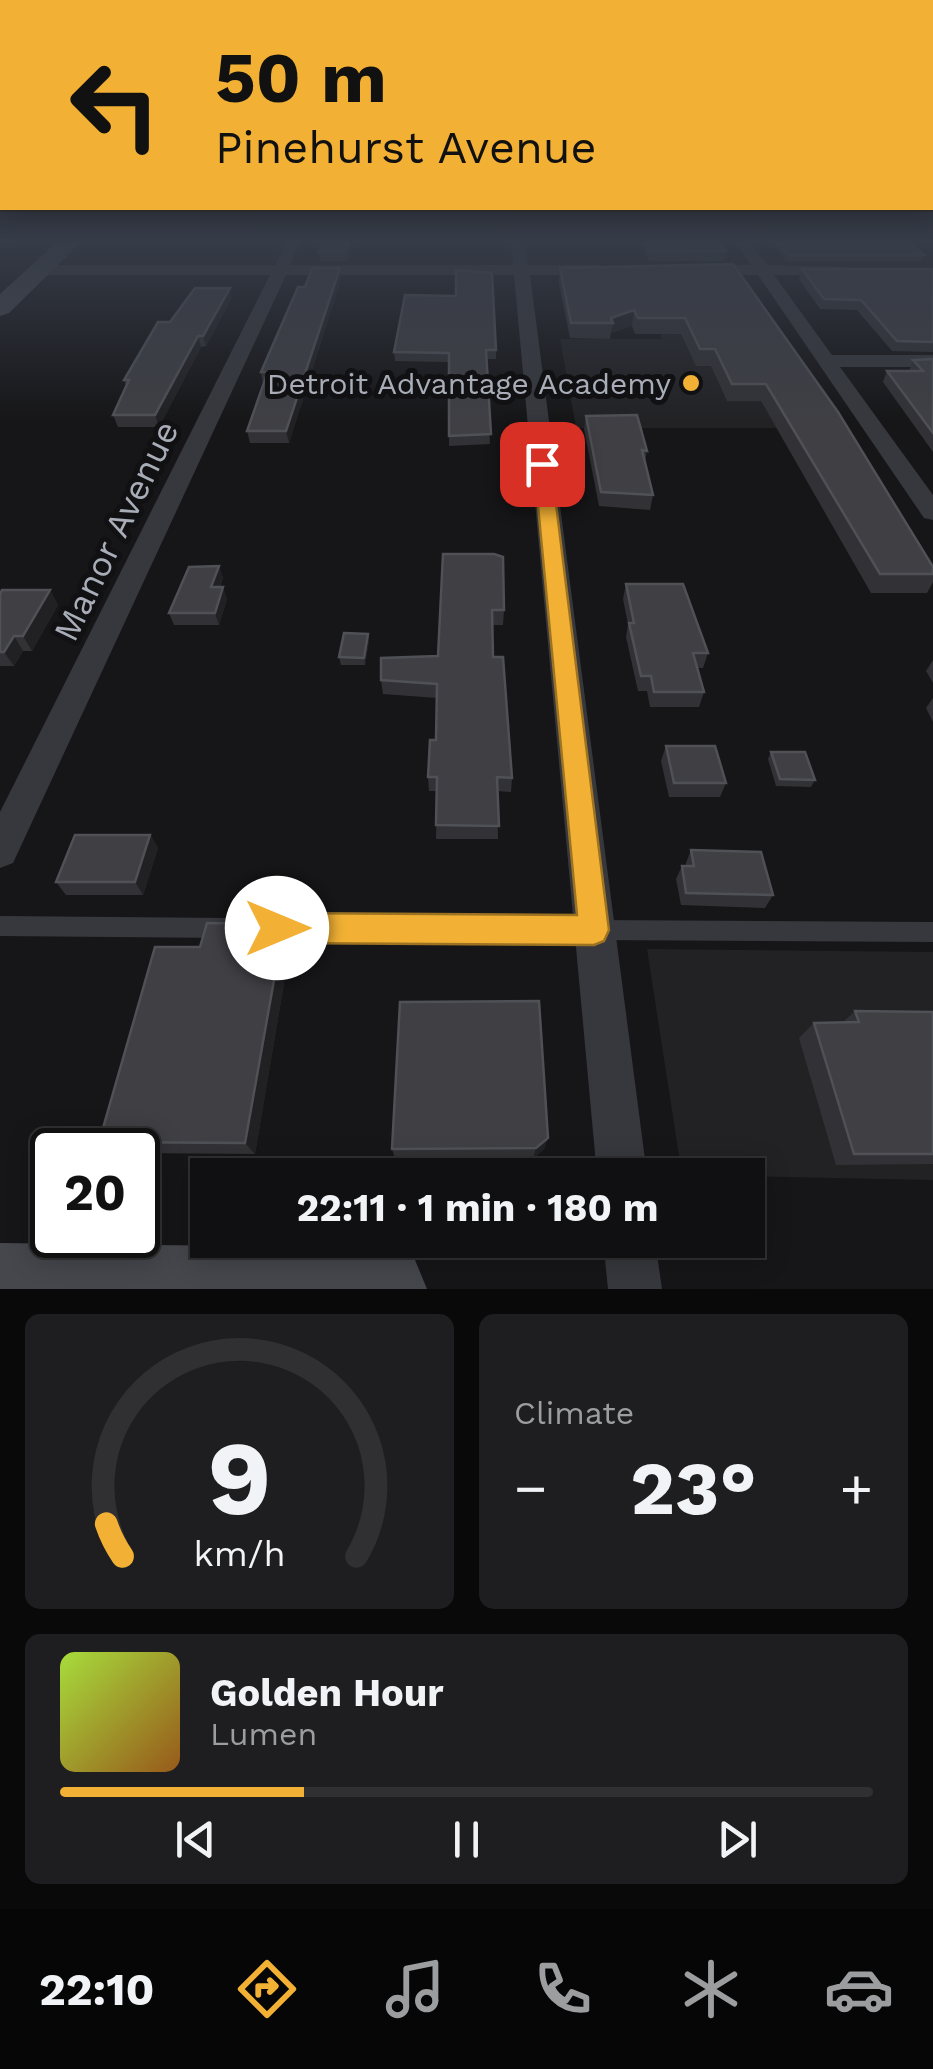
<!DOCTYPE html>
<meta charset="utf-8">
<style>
body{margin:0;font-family:"Work Sans",sans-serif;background:#1e1e20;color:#f1f3f6;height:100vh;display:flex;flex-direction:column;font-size:38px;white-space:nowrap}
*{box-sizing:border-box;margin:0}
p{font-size:32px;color:#9c9d9f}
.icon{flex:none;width:55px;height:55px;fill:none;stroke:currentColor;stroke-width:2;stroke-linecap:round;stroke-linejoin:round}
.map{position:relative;height:1289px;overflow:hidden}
.panel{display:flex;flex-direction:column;gap:25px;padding:25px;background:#09090a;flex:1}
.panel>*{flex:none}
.top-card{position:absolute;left:0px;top:0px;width:935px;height:210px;box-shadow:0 5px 25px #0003,0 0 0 2px #303032;background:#f2b134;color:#111;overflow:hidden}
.speed{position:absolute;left:30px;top:1128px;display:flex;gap:20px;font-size:50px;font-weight:700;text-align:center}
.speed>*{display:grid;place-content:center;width:130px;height:130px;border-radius:50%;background:#101012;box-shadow:0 5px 25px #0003,0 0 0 2px #303032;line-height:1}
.speed .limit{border:5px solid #111;border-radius:15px;background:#fff;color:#111}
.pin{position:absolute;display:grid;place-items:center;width:85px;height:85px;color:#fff;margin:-42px;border-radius:20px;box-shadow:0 5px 15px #0006}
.me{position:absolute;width:110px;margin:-55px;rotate:90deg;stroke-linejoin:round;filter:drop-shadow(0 0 8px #0008)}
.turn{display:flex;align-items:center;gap:35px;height:210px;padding:0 50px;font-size:45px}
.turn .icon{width:130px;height:130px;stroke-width:2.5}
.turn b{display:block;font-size:70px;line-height:85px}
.big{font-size:75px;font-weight:700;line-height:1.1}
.panel .tile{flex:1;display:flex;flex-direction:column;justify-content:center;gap:15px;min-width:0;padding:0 35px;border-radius:15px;background:#1e1e20}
.panel .dial{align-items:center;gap:0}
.dial svg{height:260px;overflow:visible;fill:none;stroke:#303032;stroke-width:7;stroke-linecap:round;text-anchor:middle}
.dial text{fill:#f1f3f6;stroke:none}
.song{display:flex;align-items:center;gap:30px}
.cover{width:120px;height:120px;border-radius:15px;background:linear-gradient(135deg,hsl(80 70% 55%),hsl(30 70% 35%))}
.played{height:10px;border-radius:5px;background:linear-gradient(90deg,#f2b134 30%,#303032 30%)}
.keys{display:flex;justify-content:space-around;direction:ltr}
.heat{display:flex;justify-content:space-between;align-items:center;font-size:55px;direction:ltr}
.panel .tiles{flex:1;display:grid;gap:25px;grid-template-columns:1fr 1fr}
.tile:last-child{grid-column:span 2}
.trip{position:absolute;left:190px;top:1158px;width:575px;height:100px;border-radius:0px;background:#101012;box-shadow:0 5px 25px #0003,0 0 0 2px #303032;font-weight:700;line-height:100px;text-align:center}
.tab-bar{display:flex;height:160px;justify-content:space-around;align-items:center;background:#060607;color:#9c9d9f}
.tab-bar .icon{width:70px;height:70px}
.tab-bar .active{color:#f2b134}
.tab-bar b{font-size:45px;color:#f1f3f6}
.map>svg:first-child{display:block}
.built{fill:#222225}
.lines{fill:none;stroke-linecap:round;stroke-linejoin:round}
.lane{fill:#37383d;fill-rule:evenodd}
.street{fill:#37383d;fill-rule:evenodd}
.secondary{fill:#45474d;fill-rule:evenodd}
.wall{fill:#323236}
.shaded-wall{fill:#212124}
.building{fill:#3f3f44;stroke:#4f5156;stroke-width:2.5}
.route{fill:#f2b134;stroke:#9d7322;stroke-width:2.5}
.poi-dot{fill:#f2b134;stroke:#111113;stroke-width:4}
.labels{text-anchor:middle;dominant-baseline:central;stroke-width:10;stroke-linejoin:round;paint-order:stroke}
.far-poi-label{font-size:30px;fill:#a8adb8;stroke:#111113;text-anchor:end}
.street-label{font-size:35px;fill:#a8adb8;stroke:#111113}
</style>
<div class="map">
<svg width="933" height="1289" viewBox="0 0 933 1289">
<rect width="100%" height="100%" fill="#161618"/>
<g class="built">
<path d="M661 334 782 335 843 428H576L560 339H662Z"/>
<path d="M647 949 933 952V1180L682 1175Z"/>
</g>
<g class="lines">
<g class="lane">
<path d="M0 916 226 918 233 921 236 928 233 935 226 938 0 936Z"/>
<path d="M269 918 933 922V942L269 938 262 935 259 928 262 921Z"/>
</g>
<g class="street">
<path d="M287 241H301L290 265H513L511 241H525L528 265H600L608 270 600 275H530L647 1175H597L514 275H286L13 863 0 868V812L270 275H40L32 270 40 265H275Z"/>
<path d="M735 241H749L767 265 846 267 848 270 840 275H774L832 355H933V367H840L933 495V520L924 518 758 275H696L688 270 696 265H751Z"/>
<path d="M603 1240H655L662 1289H608Z"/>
</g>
<g class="secondary">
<path d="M58 241H82L9 313 0 316V294Z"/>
<path d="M0 1243 386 1248 415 1260 427 1289H0Z"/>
</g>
</g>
<g class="wall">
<path d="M322 241H357L356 244H352L347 261H320L319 252Z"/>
<path d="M640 241H720L726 251 724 261H649Z"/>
<path d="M771 241H907L924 255 921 261H786Z"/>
<path d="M733 264 933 567V582L927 593H871L761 401H727L711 366H696L681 334H635L632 326 611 333 610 339 570 338 559 283 560 268Z"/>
<path d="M340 268 341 279 289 443H250L247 431 263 384 261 372 305 287Z"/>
<path d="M802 269H933V352L892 351 857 310 820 309 799 279Z"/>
<path d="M232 298 206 346 201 347 159 427H118L113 415 126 387 124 380Z"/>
<path d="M496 350V359H486L490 444 449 446V362L395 361 394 352Z"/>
<path d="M933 359V452L883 382 887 371H909L913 360Z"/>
<path d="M586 416 647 451 645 461 653 495 650 510 599 506 584 429Z"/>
<path d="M494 554 504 610 503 625H492L493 657 512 778 511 792 497 791 498 839H436L437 791H429L428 777 436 740 437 698 383 694 381 680 438 656Z"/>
<path d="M219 566 223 578 220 587 227 599 219 625H174L169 613Z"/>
<path d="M626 584 708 653 703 668H697L704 692 699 707H650L647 691H638L626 637 628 624 623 599Z"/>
<path d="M50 590 58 605 32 651H23L14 666H0V594Z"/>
<path d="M368 634 369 641 365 665H341L339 657Z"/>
<path d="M933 660V683L926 671Z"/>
<path d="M933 698V722L926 708Z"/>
<path d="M666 746 726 783 720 797H669L661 761Z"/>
<path d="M771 752 815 780 811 787 776 786 768 759Z"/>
<path d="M150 835 158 848 143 895H66L56 882Z"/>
<path d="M691 850 773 895 765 908 681 905 676 879 682 866H686V863Z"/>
<path d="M284 924 291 942 255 1154 138 1153V1150H111L99 1142Z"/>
<path d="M855 1011 933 1012V1164L836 1165 799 1038 814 1023H842Z"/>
<path d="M548 1138 544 1149 533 1159H395L392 1149Z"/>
</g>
<g class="shaded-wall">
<path d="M349 241H352V244L347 261 346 252Z"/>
<path d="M340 268 341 279 289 443 286 431Z"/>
<path d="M230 288 232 298 206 346 203 336Z"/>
<path d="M634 310 632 326 611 333 613 323 611 318Z"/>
<path d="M198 336 201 347 159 427 155 415Z"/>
<path d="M219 566 223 578 215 599 211 587Z"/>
<path d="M223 587 227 599 219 625 215 613Z"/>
<path d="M50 590 58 605 32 651 23 636Z"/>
<path d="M368 634 369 641 365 665 364 658Z"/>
<path d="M14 636 23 651 14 666 4 652Z"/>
<path d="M150 835 158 848 143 895 135 882Z"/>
<path d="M284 924 291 942 255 1154 245 1143Z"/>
<path d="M548 1138 544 1149 533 1159 536 1148Z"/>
</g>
<g class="building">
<path d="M322 241H349L346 252H319Z"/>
<path d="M646 241H720L726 251 650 252Z"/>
<path d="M777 241H907L924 255H788Z"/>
<path d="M733 264 838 412 933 567V574H880L766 384H732L715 349H700L685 318H638L634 310 611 318 613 323H571L560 268Z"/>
<path d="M312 268H340L286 431H247L266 377 267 372H261L298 287H305Z"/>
<path d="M802 269H933V342L897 341 861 300 824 299Z"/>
<path d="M456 270 492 273 496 350H486L491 434 449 436V353L394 352 405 295 456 296Z"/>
<path d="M195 288H230L203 336H198L155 415H113L129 380H124L158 322H170Z"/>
<path d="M933 359V433L887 371H923L913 360Z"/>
<path d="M637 415 647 451 642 450 653 495 601 492 586 416Z"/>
<path d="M443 554H494L503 557 504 610H492L493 657H503L512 778 497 777 499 826 436 825 437 777H428L430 740H436L437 684 381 680V658L438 656Z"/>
<path d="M219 566 211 587H223L215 613H169L189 567Z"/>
<path d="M626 584H683L708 653H693L704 692H654L651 676H641L629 623H634Z"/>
<path d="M2 590H50L23 636H14L4 652H0V594Z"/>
<path d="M344 633 368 634 364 658 339 657Z"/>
<path d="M666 746H715L726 783H674Z"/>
<path d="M771 752H805L815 780 780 779Z"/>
<path d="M75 835H150L135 882H56Z"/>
<path d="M691 850 761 852 773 895 686 893 682 866H694Z"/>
<path d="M207 923 284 924 245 1143 99 1142 155 947H200Z"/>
<path d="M539 1001 548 1138 536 1148 392 1149 400 1002Z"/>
<path d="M855 1011 933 1012V1154H854L814 1023 859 1022Z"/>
</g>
<linearGradient id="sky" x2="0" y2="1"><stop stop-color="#0c0c0d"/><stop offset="0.57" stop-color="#363c48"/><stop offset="1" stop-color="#363c48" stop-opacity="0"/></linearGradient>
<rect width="933" height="422" fill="url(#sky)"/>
<path class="route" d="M542 459 551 464 609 930 604 941 594 945 277 943 266 939 262 928 266 917 277 913 577 915 534 464Z"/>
<circle class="poi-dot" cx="691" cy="383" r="10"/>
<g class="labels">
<g class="far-poi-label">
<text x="671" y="383">Detroit Advantage Academy</text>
</g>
<g class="street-label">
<text transform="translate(116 531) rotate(-64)">Manor Avenue</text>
</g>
</g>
</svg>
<div class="speed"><div class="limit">20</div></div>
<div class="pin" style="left:542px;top:464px;background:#d93025"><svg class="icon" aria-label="arrive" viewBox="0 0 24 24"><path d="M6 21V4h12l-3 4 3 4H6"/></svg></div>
<svg class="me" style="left:277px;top:928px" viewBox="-20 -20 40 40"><circle r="19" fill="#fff"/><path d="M0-13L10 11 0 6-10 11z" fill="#f2b134"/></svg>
<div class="trip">22:11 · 1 min · 180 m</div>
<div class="top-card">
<div class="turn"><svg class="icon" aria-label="left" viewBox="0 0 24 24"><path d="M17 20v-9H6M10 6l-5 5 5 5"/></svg><div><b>50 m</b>Pinehurst Avenue</div></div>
</div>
</div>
<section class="panel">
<div class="tiles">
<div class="tile dial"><svg viewBox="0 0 100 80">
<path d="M14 69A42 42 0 1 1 86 69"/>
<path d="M14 69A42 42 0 0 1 9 59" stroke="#f2b134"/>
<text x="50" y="56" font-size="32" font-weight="700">9</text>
<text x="50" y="72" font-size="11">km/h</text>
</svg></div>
<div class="tile"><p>Climate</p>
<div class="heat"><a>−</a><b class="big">23°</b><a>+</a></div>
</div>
<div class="tile">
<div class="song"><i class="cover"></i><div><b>Golden Hour</b><p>Lumen</p></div></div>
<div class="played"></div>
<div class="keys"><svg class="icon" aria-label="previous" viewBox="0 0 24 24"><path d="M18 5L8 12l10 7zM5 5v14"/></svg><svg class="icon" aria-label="pause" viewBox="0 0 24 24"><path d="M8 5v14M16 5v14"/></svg><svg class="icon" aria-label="next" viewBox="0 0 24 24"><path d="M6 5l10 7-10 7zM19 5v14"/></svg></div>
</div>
</div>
</section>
<nav class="tab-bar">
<b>22:10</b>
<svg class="icon active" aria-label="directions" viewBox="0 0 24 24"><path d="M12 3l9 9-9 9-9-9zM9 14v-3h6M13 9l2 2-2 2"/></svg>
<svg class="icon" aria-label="music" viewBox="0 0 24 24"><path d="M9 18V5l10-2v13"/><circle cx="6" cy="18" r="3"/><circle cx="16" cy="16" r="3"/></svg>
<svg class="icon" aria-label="phone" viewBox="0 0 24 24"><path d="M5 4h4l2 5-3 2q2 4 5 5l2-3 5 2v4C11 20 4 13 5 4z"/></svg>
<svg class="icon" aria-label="climate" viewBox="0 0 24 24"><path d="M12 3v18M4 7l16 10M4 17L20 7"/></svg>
<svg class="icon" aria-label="car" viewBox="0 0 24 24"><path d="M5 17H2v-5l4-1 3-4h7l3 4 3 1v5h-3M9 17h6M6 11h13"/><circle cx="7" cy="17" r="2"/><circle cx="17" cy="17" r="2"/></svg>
</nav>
